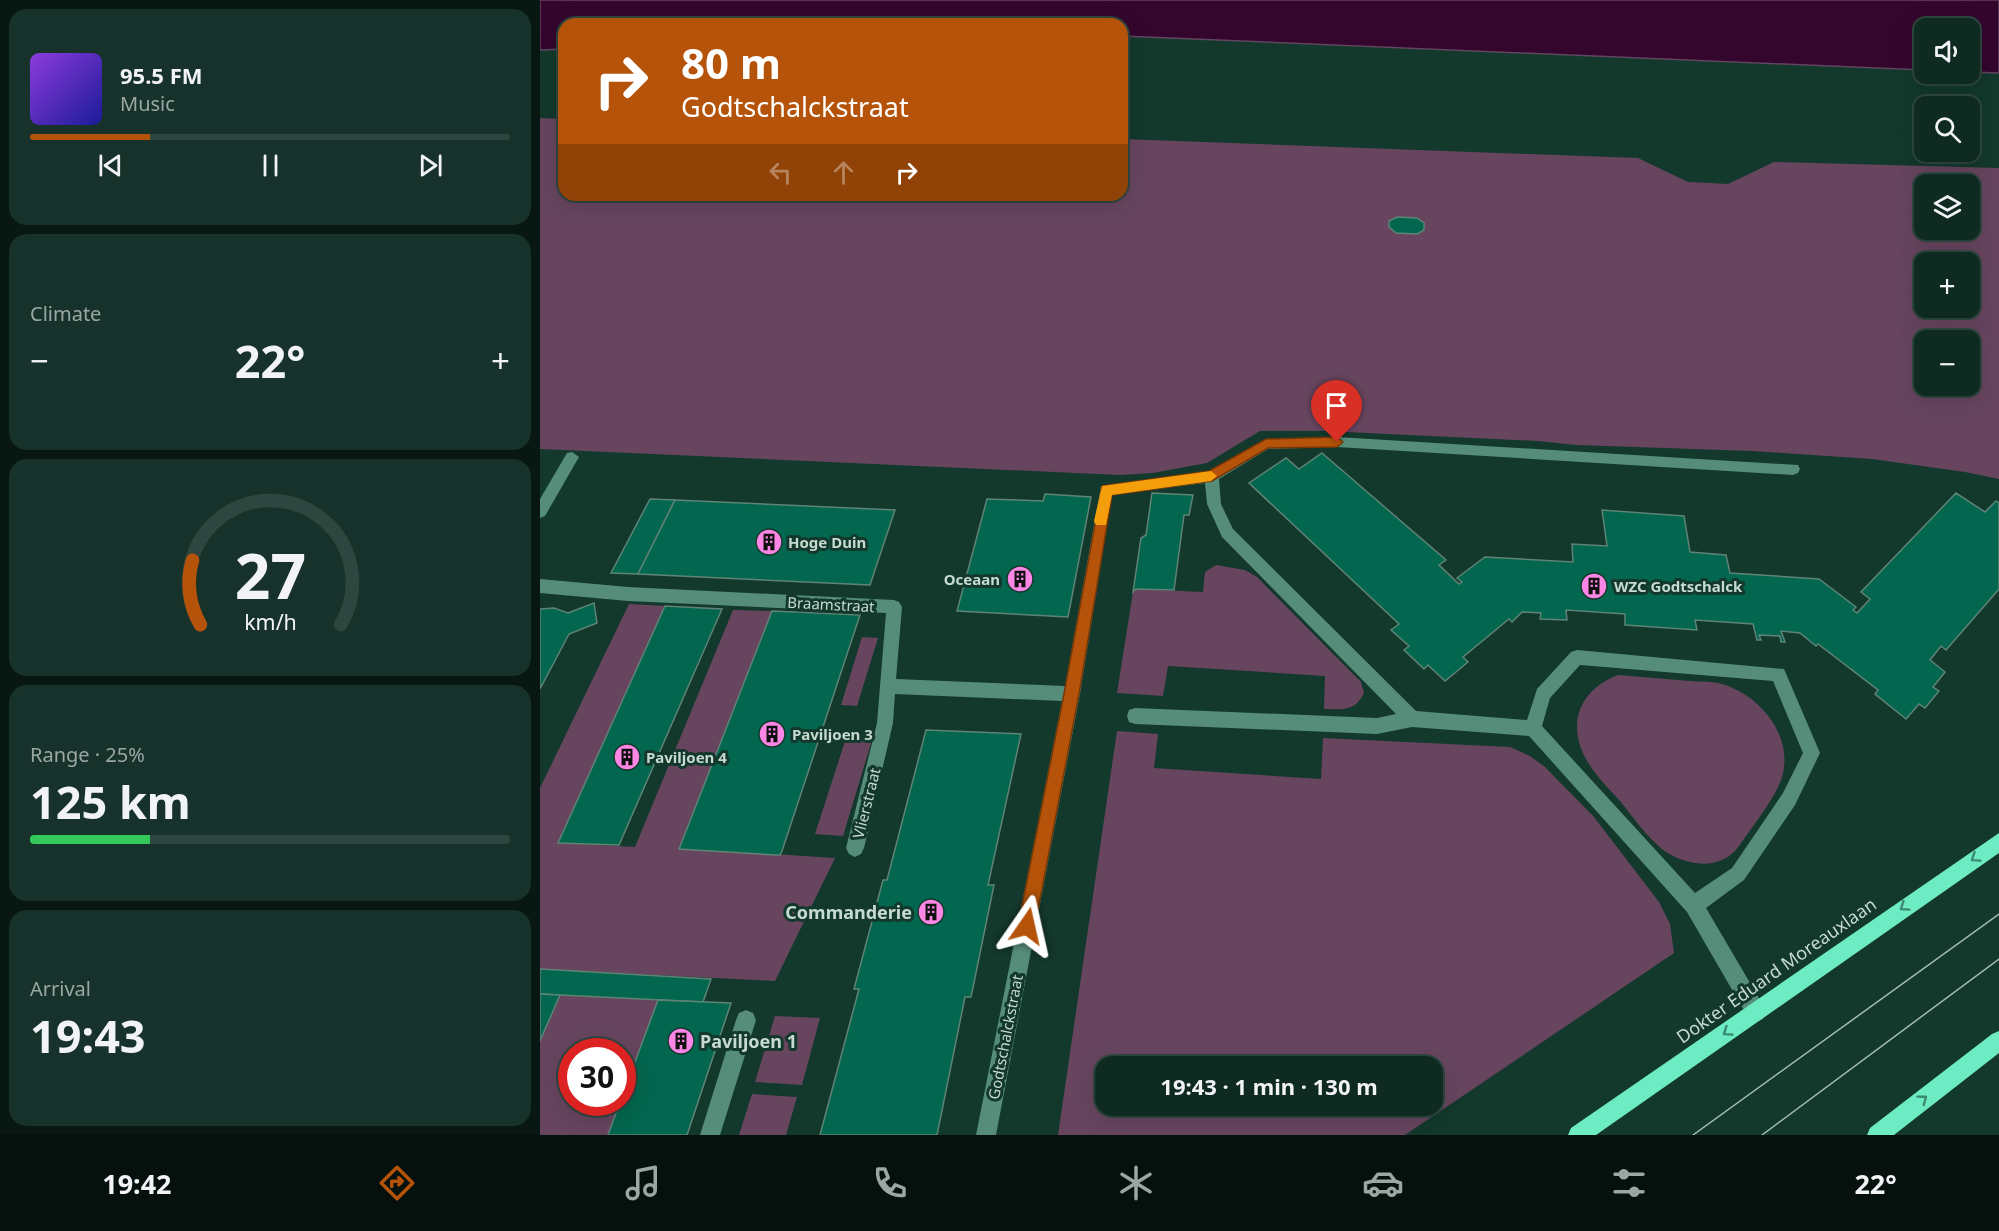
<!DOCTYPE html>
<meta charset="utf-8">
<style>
body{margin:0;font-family:"Noto Sans",sans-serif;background:#17322a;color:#f1f3f6;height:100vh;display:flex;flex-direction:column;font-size:22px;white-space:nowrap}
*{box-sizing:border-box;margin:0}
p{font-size:20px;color:#9ba7a5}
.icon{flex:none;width:33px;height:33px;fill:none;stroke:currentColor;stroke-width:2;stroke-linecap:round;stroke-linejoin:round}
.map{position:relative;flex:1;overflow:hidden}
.sheet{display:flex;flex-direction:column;gap:9px;padding:9px;background:#081712;width:540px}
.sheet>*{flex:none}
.top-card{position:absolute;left:18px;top:18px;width:570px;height:183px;border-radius:18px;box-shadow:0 6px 24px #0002,0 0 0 2px #2e463f;background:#b45309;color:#fff;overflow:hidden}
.buttons{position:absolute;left:1374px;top:18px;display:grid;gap:12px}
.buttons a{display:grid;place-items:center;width:66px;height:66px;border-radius:12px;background:#0e2a21;box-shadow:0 6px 24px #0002,0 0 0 2px #2e463f;font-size:30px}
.speed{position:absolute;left:18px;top:1038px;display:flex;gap:12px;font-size:30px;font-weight:700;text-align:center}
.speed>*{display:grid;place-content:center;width:78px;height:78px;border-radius:50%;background:#0e2a21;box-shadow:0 6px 24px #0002,0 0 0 2px #2e463f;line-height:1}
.speed .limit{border:9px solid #d22;background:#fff;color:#111}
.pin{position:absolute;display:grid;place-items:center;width:51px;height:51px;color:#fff;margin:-62px -26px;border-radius:50% 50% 50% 0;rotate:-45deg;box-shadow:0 0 6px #0007}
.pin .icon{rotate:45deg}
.me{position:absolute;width:66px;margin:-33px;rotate:11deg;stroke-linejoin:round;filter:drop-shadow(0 0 4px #0008)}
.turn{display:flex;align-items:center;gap:21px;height:126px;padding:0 24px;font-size:27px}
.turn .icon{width:78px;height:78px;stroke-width:2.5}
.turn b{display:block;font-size:42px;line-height:51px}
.lanes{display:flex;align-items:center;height:57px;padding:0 24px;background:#0003;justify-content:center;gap:30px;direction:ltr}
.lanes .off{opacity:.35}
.big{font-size:45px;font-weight:700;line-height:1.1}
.sheet .card{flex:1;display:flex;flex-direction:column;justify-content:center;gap:9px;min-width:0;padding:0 21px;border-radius:18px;background:#17322a}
.sheet .dial{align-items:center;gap:0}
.dial svg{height:156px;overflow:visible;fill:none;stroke:#2e463f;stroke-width:7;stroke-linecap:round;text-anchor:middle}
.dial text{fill:#f1f3f6;stroke:none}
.song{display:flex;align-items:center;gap:18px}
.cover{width:72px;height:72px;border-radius:9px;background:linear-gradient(135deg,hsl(270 70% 55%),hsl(240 70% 35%))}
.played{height:6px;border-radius:3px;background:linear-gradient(90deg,#b45309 25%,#2e463f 25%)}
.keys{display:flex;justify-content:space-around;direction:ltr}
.heat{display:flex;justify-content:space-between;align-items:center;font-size:33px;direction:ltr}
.charge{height:9px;border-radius:4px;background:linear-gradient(90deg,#34c759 25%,#2e463f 0)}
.trip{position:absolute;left:555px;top:1056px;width:348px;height:60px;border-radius:18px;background:#0e2a21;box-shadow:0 6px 24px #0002,0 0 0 2px #2e463f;font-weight:700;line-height:60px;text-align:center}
.tab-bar{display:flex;height:96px;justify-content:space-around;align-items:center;background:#06110d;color:#9ba7a5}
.tab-bar .icon{width:42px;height:42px}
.tab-bar .active{color:#b45309}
.tab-bar b{font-size:27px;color:#f1f3f6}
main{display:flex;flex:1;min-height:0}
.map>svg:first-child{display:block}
.green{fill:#67455f;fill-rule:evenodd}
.water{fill:#34062d;stroke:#60465e;stroke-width:1.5}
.building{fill:#03664e;stroke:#5f8476;stroke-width:1.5}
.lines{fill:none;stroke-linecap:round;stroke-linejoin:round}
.minor{fill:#558d7a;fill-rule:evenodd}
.major{fill:#6debc3;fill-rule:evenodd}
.tram{stroke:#a5bcb3;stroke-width:1.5}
.oneway{stroke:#3b8970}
.route{fill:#b45309;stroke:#753606;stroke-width:1.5}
.slow{fill:#f59e0b}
.labels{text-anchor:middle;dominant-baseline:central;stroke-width:6;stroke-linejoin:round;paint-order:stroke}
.poi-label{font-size:15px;font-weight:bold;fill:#c6dad2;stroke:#13382c;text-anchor:start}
.street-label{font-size:15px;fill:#c6dad2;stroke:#13382c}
.near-poi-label{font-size:18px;font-weight:bold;fill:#c6dad2;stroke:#13382c;text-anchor:end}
.near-street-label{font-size:18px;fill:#c6dad2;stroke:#13382c}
</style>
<main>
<section class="sheet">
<div class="card">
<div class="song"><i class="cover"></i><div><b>95.5 FM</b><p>Music</p></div></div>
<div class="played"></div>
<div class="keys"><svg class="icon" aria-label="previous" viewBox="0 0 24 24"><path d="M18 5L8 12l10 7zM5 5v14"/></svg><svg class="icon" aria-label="pause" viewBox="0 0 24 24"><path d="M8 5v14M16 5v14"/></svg><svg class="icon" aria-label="next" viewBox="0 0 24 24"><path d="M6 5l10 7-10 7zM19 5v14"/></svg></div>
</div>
<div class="card"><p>Climate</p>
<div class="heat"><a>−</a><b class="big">22°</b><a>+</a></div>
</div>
<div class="card dial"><svg viewBox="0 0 100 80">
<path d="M14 69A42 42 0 1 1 86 69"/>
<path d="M14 69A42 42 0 0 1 10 36" stroke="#b45309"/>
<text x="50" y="56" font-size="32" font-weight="700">27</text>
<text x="50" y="72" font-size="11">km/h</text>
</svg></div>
<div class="card"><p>Range · 25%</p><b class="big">125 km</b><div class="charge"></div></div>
<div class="card"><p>Arrival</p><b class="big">19:43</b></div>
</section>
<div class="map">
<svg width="1459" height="1135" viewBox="0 0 1459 1135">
<rect width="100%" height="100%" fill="#13382c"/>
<g class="green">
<path d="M0 118 24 119V195H582V139L1098 158 1148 182 1188 184 1234 162 1459 168V479L1425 472 1332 459 1212 451 1036 445 998 441 784 431H720L667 463 613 473 580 475 0 449ZM1384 184H1430V230H1384ZM1384 262H1430V308H1384ZM1384 340H1430V386H1384Z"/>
<path d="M676 565 705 570 717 577 821 682 824 693C815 712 802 709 784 709L785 676 628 666 623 696 577 693 593 592 596 589 663 592 665 572Z"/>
<path d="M89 604 125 606 18 843 95 847 193 610 232 611 139 848 295 858 235 981 0 969V788Z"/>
<path d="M322 637 338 638 317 706 301 705Z"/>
<path d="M1078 675C1102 677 1126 679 1150 681 1160 682 1172 681 1182 684 1220 695 1254 736 1242 777 1235 799 1212 827 1199 846 1181 872 1144 866 1122 849 1106 836 1093 817 1080 801 1070 790 1059 779 1051 767 1025 730 1036 691 1078 675Z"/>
<path d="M577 731 618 734 614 768 781 779 783 738 970 747 990 756 1005 767 1054 817 1119 902 1130 924 1134 953 865 1135H518ZM892 1066V1106H566V1066Z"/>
<path d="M306 738 332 740 303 836 275 834Z"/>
<path d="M20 995 118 1000 83 1097 82 1052H32V1102L80 1103 68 1135H0V1041Z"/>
<path d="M235 1016 280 1018 262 1085 215 1082Z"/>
<path d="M212 1094 257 1097 246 1135H199Z"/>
</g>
<path class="water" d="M0 0H1459V73L1430 72V28H1384V70L582 36V24H24V49L0 50Z"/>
<g class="building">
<path d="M857 217 877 218 884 223V230L877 234 856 233 849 227V221Z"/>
<path d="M782 453 906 560 899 565 919 584 922 582 917 578 945 557 1033 562 1032 544 1067 546 1062 510 1144 516 1150 552 1186 555 1190 573 1279 579 1316 607 1313 610 1317 613 1330 599 1321 592 1416 493 1445 512 1456 501 1459 503V589L1406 650 1401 646 1390 660 1405 672 1393 687 1399 691 1385 708 1379 704 1366 719 1335 694 1338 690 1278 644 1276 646 1260 633 1241 631 1245 642H1241L1240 636 1219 635 1221 640H1217L1213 624 1155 620 1157 630 1085 625V614L1026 610 1027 620 1000 619 1001 613 982 612 972 622 969 619 923 657 928 662 905 681 888 665 884 669 864 650 869 646 851 630 859 624 709 483 746 458 759 469Z"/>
<path d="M612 493 653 495 649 515H644L634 590 596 589 593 592 601 538 606 535Z"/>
<path d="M505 494 551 497 528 617 417 611 447 499 503 501Z"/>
<path d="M110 499 135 500 98 574 71 573Z"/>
<path d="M135 500 355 510 330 585 98 574Z"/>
<path d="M54 603 57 623 29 634 0 689V609L14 608 28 613Z"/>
<path d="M125 606 182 609 79 845 18 843Z"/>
<path d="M232 611 320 615 242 851 240 855H236L139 849Z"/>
<path d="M386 730 481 734 448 885H454L431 997H425L397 1135H280L319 989H314L343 880H347Z"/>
<path d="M0 969 171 979 163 1002 20 995 0 994Z"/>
<path d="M0 994 20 995 0 1041Z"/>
<path d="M118 1000 191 1003 147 1135H68L80 1102H82V1097Z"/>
</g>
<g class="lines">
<g class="minor">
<path d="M797 437 1258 465 1260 469 1258 473 1253 475 797 447 728 449 679 479 681 504 693 529 876 711 987 720 997 689 1031 652 1037 650 1244 669 1280 753 1255 805 1204 880 1166 908 1223 1005 1226 1012 1223 1019 1216 1022 1209 1019 1147 912 989 736 872 727 837 734 595 724 589 722 587 716 589 710 595 708 837 718 856 714 682 537 667 504 665 483 572 495 540 694 456 1135H436L522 701 355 694 353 723 324 848 321 854 315 857 309 854 306 848 337 723 346 613 88 601 0 593V579L88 587 354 600 359 602 362 607 356 679 525 686 561 486 669 471 726 439ZM1040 665 1233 681 1263 753 1243 793 1192 868 1155 893 1002 726 1010 698Z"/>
<path d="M32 452 39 457 5 516 0 518V499L27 453Z"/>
<path d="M206 1010 213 1013 216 1020 180 1135H160L196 1020 199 1013Z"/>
</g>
<g class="major">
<path d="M1459 833V853L1056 1135H1028L1031 1128Z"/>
<path d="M1459 1031V1053L1354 1135H1327L1330 1128 1452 1034Z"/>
</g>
<g class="tram">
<path d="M1153 1135 1459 914"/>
<path d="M1222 1135 1459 959"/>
</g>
</g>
<defs><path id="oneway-chevron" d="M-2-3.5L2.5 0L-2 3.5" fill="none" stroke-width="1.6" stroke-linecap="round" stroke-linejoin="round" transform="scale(1.5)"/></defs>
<g class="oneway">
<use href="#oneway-chevron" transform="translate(1435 858) rotate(146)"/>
<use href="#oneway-chevron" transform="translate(1364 907) rotate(145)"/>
<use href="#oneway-chevron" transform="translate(1187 1032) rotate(145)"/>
<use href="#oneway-chevron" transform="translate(1383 1099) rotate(-37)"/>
</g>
<path class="route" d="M797 437 803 442 797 447 728 448 672 481 572 495 539 694 495 926 493 932 487 935 481 932 478 926 524 694 562 486 669 471 726 439Z"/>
<path class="slow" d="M671 471 677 476 671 481 572 495 566 525H556L554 521 562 486Z"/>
<defs>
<symbol id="building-disc" viewBox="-11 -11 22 22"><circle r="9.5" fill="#fb86e5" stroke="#13382c"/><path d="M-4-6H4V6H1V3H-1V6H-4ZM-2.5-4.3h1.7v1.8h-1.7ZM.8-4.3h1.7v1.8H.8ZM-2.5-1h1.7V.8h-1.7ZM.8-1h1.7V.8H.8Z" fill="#111"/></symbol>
</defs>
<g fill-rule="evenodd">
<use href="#building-disc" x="214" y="527" width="30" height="30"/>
<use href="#building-disc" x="465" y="564" width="30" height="30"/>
<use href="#building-disc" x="1039" y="571" width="30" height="30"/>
<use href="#building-disc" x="217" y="719" width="30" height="30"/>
<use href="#building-disc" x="72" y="742" width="30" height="30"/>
<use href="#building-disc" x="376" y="897" width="30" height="30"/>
<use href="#building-disc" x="126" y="1026" width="30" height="30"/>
</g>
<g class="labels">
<g class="poi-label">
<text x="248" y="542">Hoge Duin</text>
<text x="460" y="579" text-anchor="end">Oceaan</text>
<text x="1074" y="586">WZC Godtschalck</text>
<text x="252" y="734">Paviljoen 3</text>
<text x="106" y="757">Paviljoen 4</text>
</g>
<g class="street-label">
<text transform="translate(291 604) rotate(3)">Braamstraat</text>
<text transform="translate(326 803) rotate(-76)">Vlierstraat</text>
<text transform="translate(465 1037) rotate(-79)">Godtschalckstraat</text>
</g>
<g class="near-poi-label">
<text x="372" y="912">Commanderie</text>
<text x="160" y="1041" text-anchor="start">Paviljoen 1</text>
</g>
<g class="near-street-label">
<text transform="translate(1236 970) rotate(-35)">Dokter Eduard Moreauxlaan</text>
</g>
</g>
</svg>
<div class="buttons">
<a><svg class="icon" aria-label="sound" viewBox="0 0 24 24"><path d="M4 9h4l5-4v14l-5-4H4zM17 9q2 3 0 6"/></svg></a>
<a><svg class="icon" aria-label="search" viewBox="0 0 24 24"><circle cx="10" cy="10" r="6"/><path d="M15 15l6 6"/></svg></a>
<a><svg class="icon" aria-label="layers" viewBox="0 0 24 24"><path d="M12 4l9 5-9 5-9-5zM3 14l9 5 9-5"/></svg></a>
<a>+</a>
<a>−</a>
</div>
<div class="speed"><div class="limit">30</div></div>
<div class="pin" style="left:797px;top:442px;background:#d93025"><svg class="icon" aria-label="arrive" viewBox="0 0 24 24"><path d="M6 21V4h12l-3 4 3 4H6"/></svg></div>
<svg class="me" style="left:487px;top:926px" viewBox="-20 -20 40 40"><path d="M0-17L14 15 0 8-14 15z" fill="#b45309" stroke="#fff" stroke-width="4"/></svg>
<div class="trip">19:43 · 1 min · 130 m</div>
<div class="top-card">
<div class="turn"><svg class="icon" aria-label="right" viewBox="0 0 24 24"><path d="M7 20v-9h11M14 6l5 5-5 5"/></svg><div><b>80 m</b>Godtschalckstraat</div></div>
<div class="lanes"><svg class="icon off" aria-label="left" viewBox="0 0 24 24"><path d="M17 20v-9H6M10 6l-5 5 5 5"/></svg><svg class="icon off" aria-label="ahead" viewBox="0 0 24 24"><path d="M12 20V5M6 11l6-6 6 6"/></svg><svg class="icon" aria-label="right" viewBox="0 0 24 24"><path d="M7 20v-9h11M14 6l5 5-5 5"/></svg></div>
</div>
</div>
</main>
<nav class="tab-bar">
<b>19:42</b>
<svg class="icon active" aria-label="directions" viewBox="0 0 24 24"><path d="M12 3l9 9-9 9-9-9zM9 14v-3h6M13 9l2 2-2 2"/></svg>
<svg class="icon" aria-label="music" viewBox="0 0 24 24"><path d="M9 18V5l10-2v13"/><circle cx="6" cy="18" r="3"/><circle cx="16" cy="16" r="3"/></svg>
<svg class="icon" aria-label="phone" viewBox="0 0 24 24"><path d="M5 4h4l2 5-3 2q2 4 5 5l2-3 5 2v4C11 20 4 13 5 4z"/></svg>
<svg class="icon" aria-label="climate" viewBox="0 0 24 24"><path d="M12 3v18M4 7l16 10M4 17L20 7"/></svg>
<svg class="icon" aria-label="car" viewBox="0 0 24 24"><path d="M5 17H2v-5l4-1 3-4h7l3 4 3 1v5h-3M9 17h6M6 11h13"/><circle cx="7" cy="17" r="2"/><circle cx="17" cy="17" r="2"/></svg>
<svg class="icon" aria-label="filters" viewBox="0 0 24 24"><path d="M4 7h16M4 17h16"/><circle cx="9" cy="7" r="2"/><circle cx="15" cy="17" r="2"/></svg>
<b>22°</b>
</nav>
